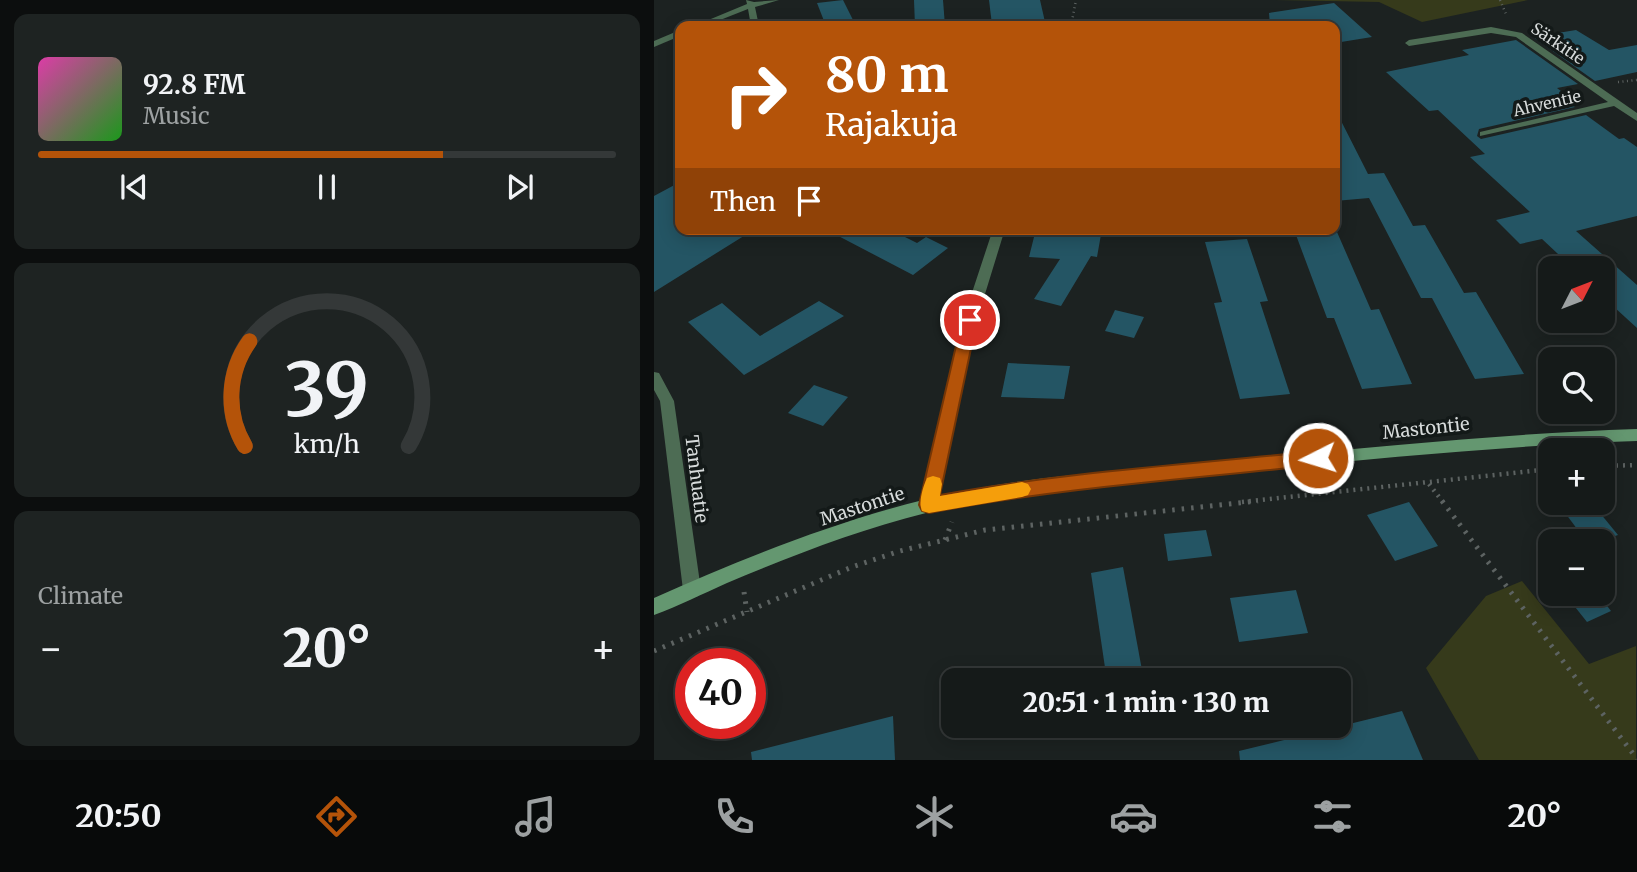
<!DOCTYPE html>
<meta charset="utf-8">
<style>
body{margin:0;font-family:Merriweather,serif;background:#1e2322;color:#f1f3f6;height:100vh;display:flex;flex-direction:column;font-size:26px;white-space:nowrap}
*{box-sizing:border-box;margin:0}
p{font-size:23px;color:#9da1a2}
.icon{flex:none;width:38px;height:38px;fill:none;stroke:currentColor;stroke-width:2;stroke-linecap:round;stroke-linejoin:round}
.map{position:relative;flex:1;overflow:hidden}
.side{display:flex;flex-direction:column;gap:14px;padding:14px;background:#0c0e0e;width:654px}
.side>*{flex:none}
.top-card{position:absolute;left:21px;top:21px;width:665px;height:214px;border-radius:14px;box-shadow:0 4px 18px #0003,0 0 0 2px #343838;background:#b45309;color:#fff;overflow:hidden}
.needle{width:46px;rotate:48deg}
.buttons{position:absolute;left:884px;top:256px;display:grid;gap:14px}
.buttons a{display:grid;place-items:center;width:77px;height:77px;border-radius:14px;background:#151a19;box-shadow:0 4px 18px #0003,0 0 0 2px #343838;font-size:35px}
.speed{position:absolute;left:21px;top:648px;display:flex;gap:14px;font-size:35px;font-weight:700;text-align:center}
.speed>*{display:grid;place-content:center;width:91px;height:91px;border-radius:50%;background:#151a19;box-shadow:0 4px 18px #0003,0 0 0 2px #343838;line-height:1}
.speed .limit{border:10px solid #d22;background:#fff;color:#111}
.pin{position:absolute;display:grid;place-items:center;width:60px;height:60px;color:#fff;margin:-30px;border:4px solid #fff;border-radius:50%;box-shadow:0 2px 7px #0007}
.me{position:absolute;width:77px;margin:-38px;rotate:265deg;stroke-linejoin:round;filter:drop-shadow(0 0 5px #0008)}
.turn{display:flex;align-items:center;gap:24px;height:147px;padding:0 35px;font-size:32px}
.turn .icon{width:91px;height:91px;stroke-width:2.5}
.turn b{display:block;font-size:49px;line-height:60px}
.then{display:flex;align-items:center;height:66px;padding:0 35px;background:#0003;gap:14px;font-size:26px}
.big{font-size:52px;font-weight:800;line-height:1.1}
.side .card{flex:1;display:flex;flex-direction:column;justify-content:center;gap:10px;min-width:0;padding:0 24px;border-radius:14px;background:#1e2322}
.side .dial{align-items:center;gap:0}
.dial svg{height:182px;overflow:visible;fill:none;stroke:#343838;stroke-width:7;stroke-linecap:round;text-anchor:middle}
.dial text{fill:#f1f3f6;stroke:none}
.song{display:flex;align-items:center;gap:21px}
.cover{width:84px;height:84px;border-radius:10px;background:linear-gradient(135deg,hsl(320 70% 55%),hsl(120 70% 35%))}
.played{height:7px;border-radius:4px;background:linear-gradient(90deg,#b45309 70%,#343838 70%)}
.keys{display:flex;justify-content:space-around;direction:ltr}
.heat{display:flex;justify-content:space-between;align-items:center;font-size:38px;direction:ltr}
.trip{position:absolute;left:287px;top:668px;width:410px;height:70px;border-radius:14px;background:#151a19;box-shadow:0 4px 18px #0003,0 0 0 2px #343838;font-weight:800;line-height:70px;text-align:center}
.tab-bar{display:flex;height:112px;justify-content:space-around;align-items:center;background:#080a0a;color:#9da1a2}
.tab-bar .icon{width:49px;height:49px}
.tab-bar .current{color:#b45309}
.tab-bar b{font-size:32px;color:#f1f3f6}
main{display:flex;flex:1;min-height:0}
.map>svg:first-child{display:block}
.green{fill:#363a1b}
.building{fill:#245564}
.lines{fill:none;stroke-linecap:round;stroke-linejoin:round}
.path-far2{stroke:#5d6362;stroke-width:2.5;stroke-dasharray:1 3.5;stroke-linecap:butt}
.path-far1{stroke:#5d6362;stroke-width:4.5;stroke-dasharray:2 5;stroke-linecap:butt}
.path{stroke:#5d6362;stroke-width:5;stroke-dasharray:2.5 7;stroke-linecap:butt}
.street{fill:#4d6c54;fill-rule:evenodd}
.secondary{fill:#649770;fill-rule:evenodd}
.route{fill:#b45309;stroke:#753606;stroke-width:2}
.slow{fill:#f59e0b}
.labels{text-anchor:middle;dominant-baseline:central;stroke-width:7;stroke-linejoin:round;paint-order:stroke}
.far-street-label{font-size:16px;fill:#d6dada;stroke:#131918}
.street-label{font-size:18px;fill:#d6dada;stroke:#131918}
</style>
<main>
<section class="side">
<div class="card">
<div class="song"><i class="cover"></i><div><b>92.8 FM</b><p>Music</p></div></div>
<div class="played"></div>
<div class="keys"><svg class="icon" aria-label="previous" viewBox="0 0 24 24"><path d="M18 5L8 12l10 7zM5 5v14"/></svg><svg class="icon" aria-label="pause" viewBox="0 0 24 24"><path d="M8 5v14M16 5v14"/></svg><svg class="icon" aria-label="next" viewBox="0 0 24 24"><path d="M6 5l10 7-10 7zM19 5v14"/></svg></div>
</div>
<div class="card dial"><svg viewBox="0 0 100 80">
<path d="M14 69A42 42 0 1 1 86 69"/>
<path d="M14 69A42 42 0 0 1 16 23" stroke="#b45309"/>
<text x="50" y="56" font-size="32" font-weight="700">39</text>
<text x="50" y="72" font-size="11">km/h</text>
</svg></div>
<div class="card"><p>Climate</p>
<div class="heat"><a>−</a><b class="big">20°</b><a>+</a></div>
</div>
</section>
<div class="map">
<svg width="983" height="760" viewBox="0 0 983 760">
<rect width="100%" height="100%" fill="#1c2221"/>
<g class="green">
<path d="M621 0H874L768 22 725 2Z"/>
<path d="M868 581 935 664 982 646V760H825L772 668 832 596Z"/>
</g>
<g class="building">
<path d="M189 0 202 26H172L163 3Z"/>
<path d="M260 0H289L291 26H261Z"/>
<path d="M335 0H386L391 22 338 25Z"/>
<path d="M680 3 718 37 681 43V26H616L615 13Z"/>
<path d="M922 30 955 50 983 45V72L941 81 879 37Z"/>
<path d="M862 40 924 84 903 88 917 99 912 100 921 107 825 129 823 136 827 139 932 115 965 139 970 138 983 147V216L922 231 983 285V328L948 296V268H919L888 239 866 244 842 220 876 212 816 157 831 154 784 110 775 111 732 72 815 55 808 50Z"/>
<path d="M681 109 714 174 730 173 759 226 771 225 810 293 822 292 870 374 821 379 778 298H767L715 198 681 201Z"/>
<path d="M26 182V229H101L0 292V196Z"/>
<path d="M171 229H235L263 243 272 237 294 248 259 275Z"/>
<path d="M382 229H448L443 257 437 256 407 306 380 299 406 259 375 257Z"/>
<path d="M683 232 717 310 725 309 758 384 708 389 680 318H673L642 235Z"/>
<path d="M593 239 614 301 606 302 636 394 586 399 560 303 568 302 551 242Z"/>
<path d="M165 301 190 316 90 375 34 322 68 303 106 336Z"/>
<path d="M461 310 490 317 480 338 451 331Z"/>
<path d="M354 363 416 366 410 399 347 397Z"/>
<path d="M160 385 194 397 169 426 134 413Z"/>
<path d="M755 502 784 546 741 561 713 515Z"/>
<path d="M903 502H937L964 535 946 541H932Z"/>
<path d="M552 530 558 556 514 561 510 534Z"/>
<path d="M469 567 490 681H453L437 573Z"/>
<path d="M642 590 654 633 585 642 576 598Z"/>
<path d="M910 593H943L957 611 933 622Z"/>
<path d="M748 711 769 760H586L585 751Z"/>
<path d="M239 716 241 760H98L97 752Z"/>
</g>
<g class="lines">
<g class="path-far2">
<path d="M846 0 852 14"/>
<path d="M417 26 422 0"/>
<path d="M964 82 983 80"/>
</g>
<g class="path-far1">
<path d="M948 466 983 465"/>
<path d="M775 484 789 502"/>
<path d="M588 502 896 469"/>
</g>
<g class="path">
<path d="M788 501 983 759"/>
<path d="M291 540 298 522"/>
<path d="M90 592 93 612"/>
<path d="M0 651 198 567 246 551 331 530 604 501"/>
</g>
<g class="street">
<path d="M92 0 100 2 125 0 101 7 105 26H97L94 9 51 26H40L93 4Z"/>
<path d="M837 27 868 33 983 113V121L960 106 826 136V132L954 102 862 37 837 33 755 46 751 43 755 40Z"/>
<path d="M26 30V36L0 47V41Z"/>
<path d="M339 229H351L323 320 283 505 281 510 275 512 269 510 267 505 309 320Z"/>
<path d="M540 229H561L567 233 561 237Z"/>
<path d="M0 372 5 373 20 401 47 590 44 596 38 598 32 596 29 590 6 401 0 390Z"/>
</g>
<path class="secondary" d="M983 429V441C839 446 698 461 555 475 461 485 365 489 272 513 204 530 137 556 73 583 48 594 25 606 0 615V598C88 559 179 522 273 499 365 476 461 472 556 463 698 449 840 434 983 429Z"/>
</g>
<path class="route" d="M316 314 323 320 286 495C410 472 538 464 664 451L670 453 673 458 670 463 664 465C534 479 403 488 275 513L268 511 265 505 308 320Z"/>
<path class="slow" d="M279 476 286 478 288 484 286 496 368 482 374 484 377 489 374 495 368 497 275 513 268 511C264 502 269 487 273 478Z"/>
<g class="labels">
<g class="far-street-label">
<text transform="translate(904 43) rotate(34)">Särkitie</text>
<text transform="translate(893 103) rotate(-13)">Ahventie</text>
</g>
<g class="street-label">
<text transform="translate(772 428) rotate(-6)">Mastontie</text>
<text transform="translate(43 479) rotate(83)">Tanhuatie</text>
<text transform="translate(208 506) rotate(-18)">Mastontie</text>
</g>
</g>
</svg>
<div class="buttons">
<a><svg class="needle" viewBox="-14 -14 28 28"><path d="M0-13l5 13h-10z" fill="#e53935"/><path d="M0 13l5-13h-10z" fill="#9da1a2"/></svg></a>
<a><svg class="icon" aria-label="search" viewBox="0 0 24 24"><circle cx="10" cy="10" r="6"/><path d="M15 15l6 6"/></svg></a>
<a>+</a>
<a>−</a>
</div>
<div class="speed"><div class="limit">40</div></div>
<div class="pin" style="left:316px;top:320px;background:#d93025"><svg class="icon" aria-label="arrive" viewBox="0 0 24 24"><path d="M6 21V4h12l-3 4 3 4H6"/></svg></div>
<svg class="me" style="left:664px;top:458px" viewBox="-20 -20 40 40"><circle r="17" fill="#b45309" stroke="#fff" stroke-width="3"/><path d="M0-11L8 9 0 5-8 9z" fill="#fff"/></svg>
<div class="trip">20:51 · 1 min · 130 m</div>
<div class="top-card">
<div class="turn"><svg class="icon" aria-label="right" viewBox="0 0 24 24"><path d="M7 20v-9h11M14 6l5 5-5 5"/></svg><div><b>80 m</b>Rajakuja</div></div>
<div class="then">Then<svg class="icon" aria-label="arrive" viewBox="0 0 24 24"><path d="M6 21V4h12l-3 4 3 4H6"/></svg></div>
</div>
</div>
</main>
<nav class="tab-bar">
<b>20:50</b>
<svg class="icon current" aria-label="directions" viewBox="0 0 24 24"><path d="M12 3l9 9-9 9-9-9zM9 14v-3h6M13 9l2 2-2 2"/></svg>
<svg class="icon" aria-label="music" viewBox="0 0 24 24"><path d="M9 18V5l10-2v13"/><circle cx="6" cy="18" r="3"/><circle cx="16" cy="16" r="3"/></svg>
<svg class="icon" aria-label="phone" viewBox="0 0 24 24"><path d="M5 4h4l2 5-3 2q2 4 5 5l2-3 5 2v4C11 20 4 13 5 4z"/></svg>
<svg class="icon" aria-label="climate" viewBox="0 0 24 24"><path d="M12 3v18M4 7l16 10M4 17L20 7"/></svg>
<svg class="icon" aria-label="car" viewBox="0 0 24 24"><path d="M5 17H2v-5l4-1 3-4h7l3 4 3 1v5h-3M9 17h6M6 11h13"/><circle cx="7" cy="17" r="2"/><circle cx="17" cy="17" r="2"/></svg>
<svg class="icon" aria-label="filters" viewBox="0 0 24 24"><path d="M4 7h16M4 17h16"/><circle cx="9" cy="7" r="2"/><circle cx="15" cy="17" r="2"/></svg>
<b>20°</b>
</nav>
